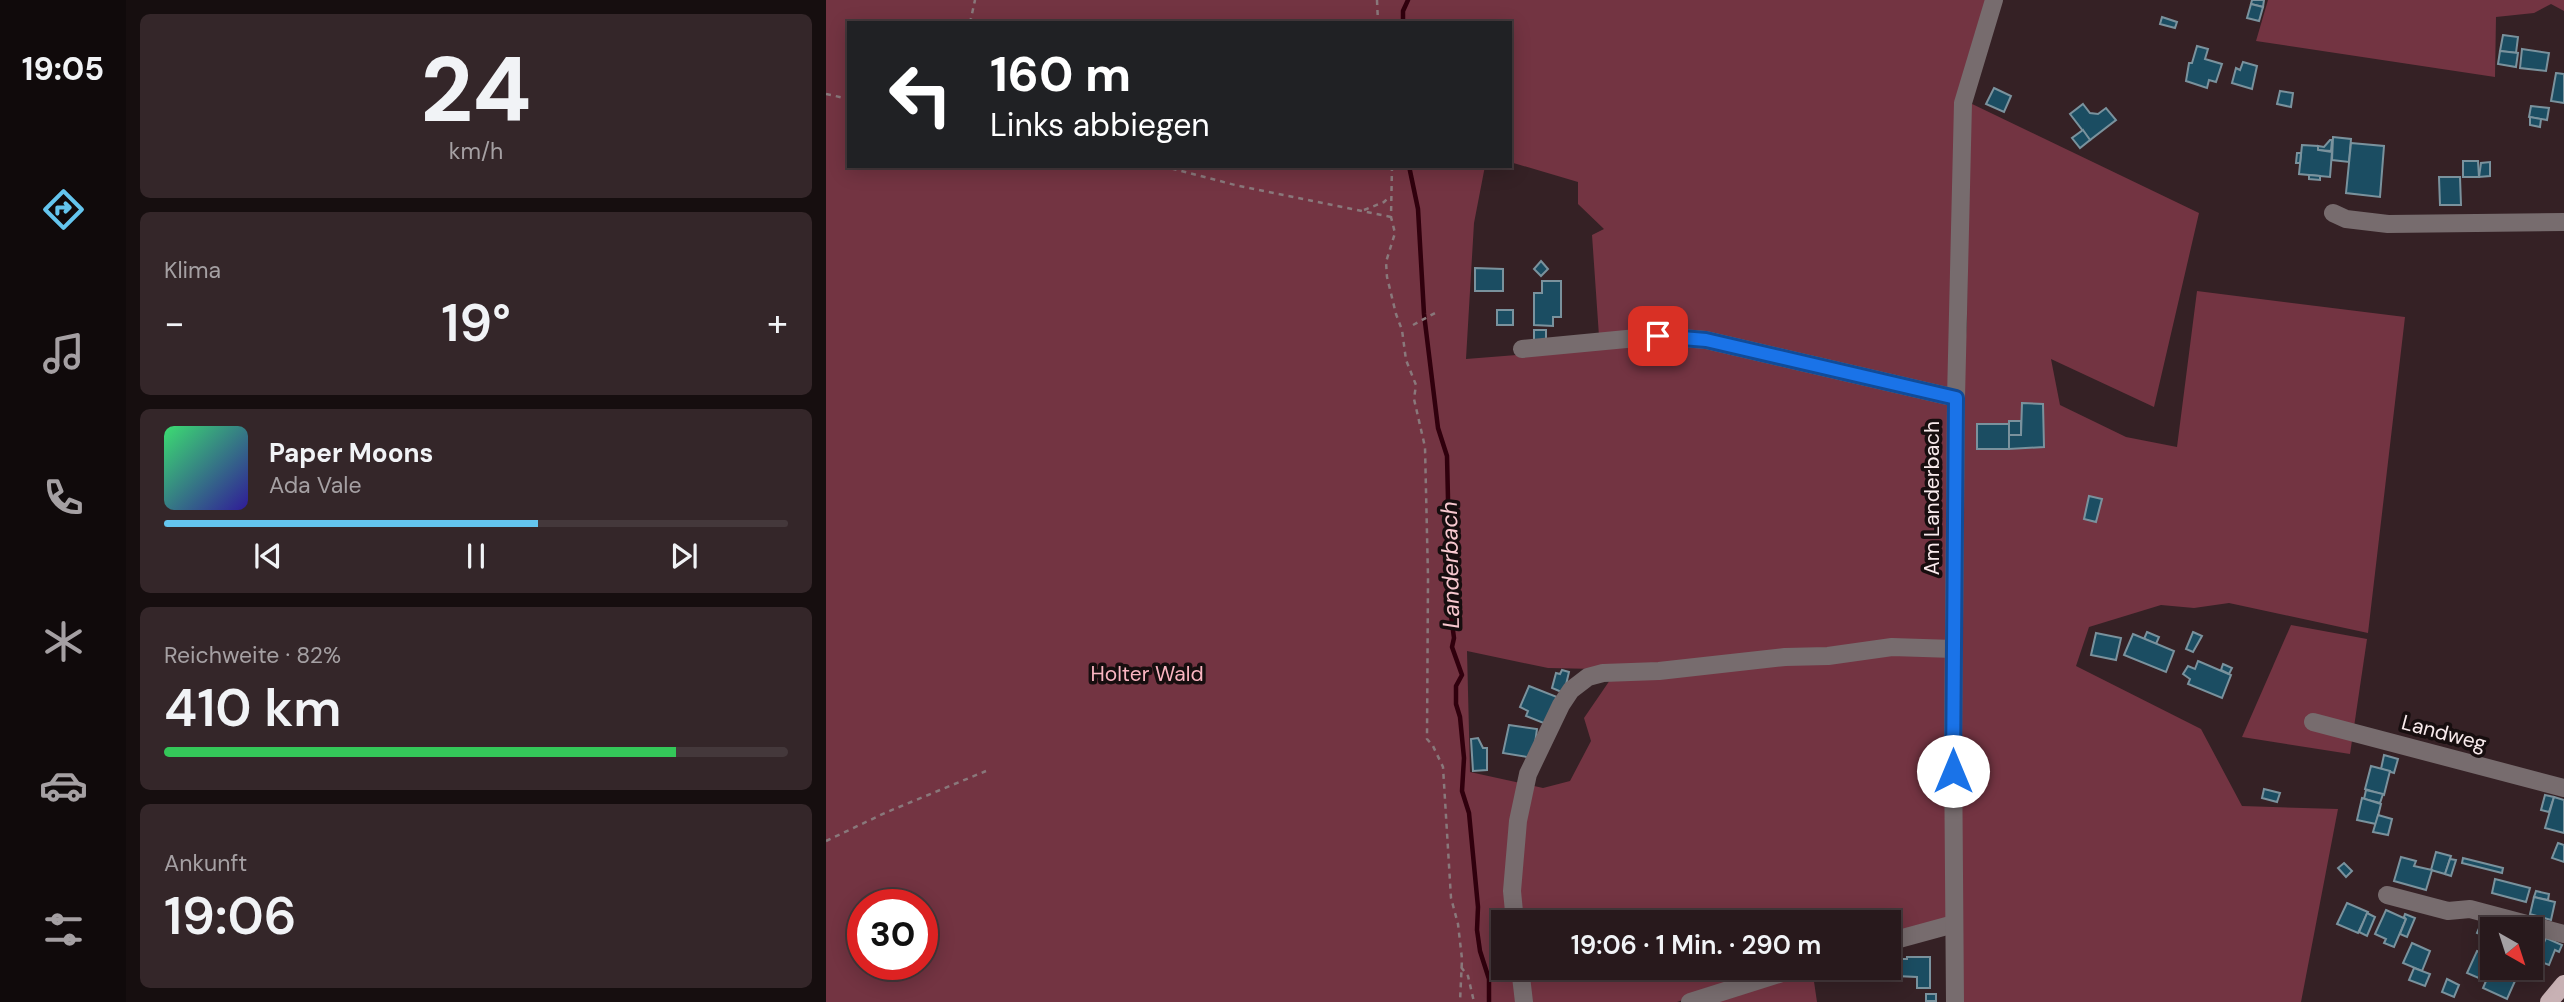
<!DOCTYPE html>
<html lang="de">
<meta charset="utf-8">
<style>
body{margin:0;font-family:"DM Sans",sans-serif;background:#342629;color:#f1f3f6;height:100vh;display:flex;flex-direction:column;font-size:26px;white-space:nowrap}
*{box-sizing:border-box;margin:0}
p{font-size:23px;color:#a5a0a3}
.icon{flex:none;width:38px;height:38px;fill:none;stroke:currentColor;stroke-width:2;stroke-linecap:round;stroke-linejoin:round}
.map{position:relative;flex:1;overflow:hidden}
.drawer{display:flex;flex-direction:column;gap:14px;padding:14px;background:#160e0f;width:700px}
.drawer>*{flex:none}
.top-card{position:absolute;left:21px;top:21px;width:665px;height:147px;border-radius:0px;box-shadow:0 4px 18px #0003,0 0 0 2px #44383b;background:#202124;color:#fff;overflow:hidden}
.needle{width:46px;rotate:141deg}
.buttons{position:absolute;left:1654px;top:917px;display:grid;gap:14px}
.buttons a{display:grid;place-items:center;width:63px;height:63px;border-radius:0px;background:#28191c;box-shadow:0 4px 18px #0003,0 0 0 2px #44383b;font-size:35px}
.speed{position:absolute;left:21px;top:889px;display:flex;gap:14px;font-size:35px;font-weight:700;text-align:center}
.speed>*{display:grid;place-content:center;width:91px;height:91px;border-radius:50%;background:#28191c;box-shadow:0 4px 18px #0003,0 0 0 2px #44383b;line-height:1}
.speed .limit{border:10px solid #d22;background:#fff;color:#111}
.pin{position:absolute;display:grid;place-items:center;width:60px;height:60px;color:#fff;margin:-30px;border-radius:14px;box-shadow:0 4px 10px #0006}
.me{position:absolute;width:77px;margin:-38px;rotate:0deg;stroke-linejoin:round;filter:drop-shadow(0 0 5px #0008)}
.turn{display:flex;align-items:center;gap:24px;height:147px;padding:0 28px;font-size:32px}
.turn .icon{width:91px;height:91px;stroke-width:2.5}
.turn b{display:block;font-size:49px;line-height:60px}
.big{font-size:52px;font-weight:600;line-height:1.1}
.drawer .card{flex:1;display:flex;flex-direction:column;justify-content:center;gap:10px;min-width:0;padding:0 24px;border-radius:10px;background:#342629}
.drawer .dial{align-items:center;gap:0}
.dial b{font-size:91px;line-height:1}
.song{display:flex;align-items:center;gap:21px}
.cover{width:84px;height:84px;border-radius:10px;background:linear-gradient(135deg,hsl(140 70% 55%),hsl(250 70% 35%))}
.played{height:7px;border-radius:4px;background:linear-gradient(90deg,#64c5ee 60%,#44383b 60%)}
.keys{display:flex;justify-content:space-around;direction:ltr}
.heat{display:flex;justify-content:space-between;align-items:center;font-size:38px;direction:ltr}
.charge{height:10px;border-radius:5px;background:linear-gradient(90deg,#34c759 82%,#44383b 0)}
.trip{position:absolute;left:665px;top:910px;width:410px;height:70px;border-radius:0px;background:#28191c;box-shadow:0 4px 18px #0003,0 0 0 2px #44383b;font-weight:600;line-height:70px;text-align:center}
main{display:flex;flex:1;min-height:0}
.tabs{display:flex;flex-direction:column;width:126px;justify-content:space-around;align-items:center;background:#100a0b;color:#a5a0a3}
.tabs .icon{width:49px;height:49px}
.tabs .selected{color:#64c5ee}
.tabs b{font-size:32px;color:#f1f3f6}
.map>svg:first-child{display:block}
.green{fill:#733442;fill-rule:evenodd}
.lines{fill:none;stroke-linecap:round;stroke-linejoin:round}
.stream{stroke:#30000d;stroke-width:4.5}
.building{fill:#1b4d62;stroke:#7a929d;stroke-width:2}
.path{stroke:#89787b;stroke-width:2.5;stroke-dasharray:5 5;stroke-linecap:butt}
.minor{stroke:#776c6e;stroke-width:18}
.major{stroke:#c8b1b4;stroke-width:18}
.route-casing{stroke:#114b97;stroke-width:18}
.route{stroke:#1a73e8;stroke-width:12}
.labels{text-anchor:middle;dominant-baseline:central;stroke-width:7;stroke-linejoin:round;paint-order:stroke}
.street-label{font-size:21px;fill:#f8eaec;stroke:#170e0f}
.park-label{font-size:21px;fill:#fab5c1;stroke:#170e0f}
.water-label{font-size:23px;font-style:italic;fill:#f8c9d0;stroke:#170e0f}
</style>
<main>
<nav class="tabs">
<b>19:05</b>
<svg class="icon selected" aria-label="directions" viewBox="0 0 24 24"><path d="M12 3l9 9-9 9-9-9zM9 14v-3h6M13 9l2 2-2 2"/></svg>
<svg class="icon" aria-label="music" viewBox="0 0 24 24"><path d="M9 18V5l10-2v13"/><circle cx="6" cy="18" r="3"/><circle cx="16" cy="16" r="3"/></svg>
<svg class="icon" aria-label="phone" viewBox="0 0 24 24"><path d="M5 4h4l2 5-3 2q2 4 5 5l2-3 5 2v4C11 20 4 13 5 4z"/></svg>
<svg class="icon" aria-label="climate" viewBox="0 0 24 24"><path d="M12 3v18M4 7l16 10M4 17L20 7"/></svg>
<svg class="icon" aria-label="car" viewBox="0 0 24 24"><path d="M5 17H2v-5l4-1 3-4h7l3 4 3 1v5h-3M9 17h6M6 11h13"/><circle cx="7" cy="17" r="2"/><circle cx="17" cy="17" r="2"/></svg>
<svg class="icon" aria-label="filters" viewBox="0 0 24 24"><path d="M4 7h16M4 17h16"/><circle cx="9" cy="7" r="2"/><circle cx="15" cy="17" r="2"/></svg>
</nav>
<section class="drawer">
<div class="card dial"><b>24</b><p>km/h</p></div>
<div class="card"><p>Klima</p>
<div class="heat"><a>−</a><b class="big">19°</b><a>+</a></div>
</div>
<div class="card">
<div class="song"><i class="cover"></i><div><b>Paper Moons</b><p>Ada Vale</p></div></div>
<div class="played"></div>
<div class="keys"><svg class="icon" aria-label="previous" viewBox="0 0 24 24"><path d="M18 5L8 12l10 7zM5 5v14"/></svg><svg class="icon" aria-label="pause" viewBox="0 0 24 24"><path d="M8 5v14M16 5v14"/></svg><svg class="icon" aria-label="next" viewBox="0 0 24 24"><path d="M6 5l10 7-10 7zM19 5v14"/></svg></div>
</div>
<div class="card"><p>Reichweite · 82%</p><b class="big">410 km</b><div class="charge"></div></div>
<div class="card"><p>Ankunft</p><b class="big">19:06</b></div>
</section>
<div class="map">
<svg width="1738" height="1002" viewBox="0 0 1738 1002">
<rect width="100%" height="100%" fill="#352125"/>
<g class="green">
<path d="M0 0H1160L1130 101 1124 392 878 333 773 336 766 235 778 229 752 204V182L684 162V23H23V166H659L648 223 640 359 832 344 877 346 1124 400 1123 919 1062 936V922H677V968H953L851 1002H0ZM641 651 722 668 771 669 784 680 758 718 765 741 744 781 717 788 644 772ZM37 905H96V964H37Z"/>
<path d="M1442 0H1738V11L1725 4 1708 13 1670 17 1669 77 1430 41Z"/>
<path d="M1142 102 1373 213 1328 407 1225 359 1234 405 1300 437 1351 447 1371 291 1579 317 1542 633 1403 603 1368 608 1335 605 1263 627 1250 666 1375 729 1416 806 1512 809 1475 1002H1137L1134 536 1135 398 1141 323Z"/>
<path d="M1465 625 1541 639 1524 754 1416 737Z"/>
<path d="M978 968H986L991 1002H882Z"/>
</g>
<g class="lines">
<g class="stream">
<path d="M577 23V11L582 0"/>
<path d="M583 166 592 209 598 314 612 428 621 456 622 499 618 513 627 547 622 593 628 638 626 647 636 675 630 686V704L634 717 638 758 636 791 643 813 652 907 651 930 654 951 663 979V1002"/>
</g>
</g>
<g class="building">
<path d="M1426 0H1438L1437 7 1425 4Z"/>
<path d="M1425 4 1437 7 1433 21 1421 18Z"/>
<path d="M1336 17 1351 22 1349 28 1334 24Z"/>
<path d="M1677 35 1692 37 1690 53 1674 51Z"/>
<path d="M1371 46 1382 49 1379 59 1396 64 1390 82 1383 80 1381 88 1360 81 1363 63H1366Z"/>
<path d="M1696 49 1723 53 1720 71 1694 68Z"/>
<path d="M1674 51 1692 53 1690 67 1672 64Z"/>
<path d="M1417 62 1431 66 1426 89 1406 83 1410 68 1414 70Z"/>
<path d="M1730 73 1738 74V103L1725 101Z"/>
<path d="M1168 88 1185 96 1178 112 1160 104Z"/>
<path d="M1454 91 1467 93 1465 107 1451 104Z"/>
<path d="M1257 104 1264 113 1272 114 1280 108 1290 120 1264 140 1244 114Z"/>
<path d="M1705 106 1723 108 1721 120 1703 117Z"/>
<path d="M1704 117 1715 119 1714 127 1704 125Z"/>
<path d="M1257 130 1264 140 1254 148 1246 138Z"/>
<path d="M1507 137 1525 139 1523 162 1506 160Z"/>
<path d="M1504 140H1506L1505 151 1492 150V146L1498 147Z"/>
<path d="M1525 143 1558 146 1554 197 1520 193Z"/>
<path d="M1476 145 1492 146V150L1506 152 1504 177 1473 174Z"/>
<path d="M1471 153H1475L1474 163H1470Z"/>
<path d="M1637 161H1652L1653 177H1637Z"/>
<path d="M1664 162V176L1653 177 1655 163Z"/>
<path d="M1483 175 1494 176V180L1483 179Z"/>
<path d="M1613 177H1634L1635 205H1614Z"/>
<path d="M715 261 722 269 715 276 708 269Z"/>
<path d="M649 268 677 269V291H649Z"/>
<path d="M716 281H735V317H727V326L708 325V293H716Z"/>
<rect x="671" y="310" width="16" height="15"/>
<rect x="708" y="330" width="12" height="10"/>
<path d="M1196 403 1217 404 1218 447 1183 449V435H1195Z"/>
<rect x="1183" y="421" width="12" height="14"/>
<rect x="1151" y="424" width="32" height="25"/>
<path d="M1263 496 1276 499 1270 522 1258 519Z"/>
<path d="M1321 632 1333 637 1330 644 1318 639Z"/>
<path d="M1367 632 1376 636 1367 652 1360 649Z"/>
<path d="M1270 633 1295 638 1290 660 1265 655Z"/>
<path d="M1307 634 1348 651 1340 672 1298 655Z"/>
<path d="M1372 661 1405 675 1396 698 1362 684 1364 679 1357 674 1362 666 1369 669Z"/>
<path d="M1397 664 1406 668 1403 674 1395 670Z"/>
<path d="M736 670 743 672 738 693 726 688 730 673 734 674Z"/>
<path d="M703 686 731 697 720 724 700 716 702 711 694 707Z"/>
<path d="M683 725 711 729 707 758 677 753Z"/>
<path d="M652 738 657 748H661V770L647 771 645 739Z"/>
<path d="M1558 755 1572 759 1568 773 1555 769Z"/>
<path d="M1545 766 1564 771 1558 795 1539 789Z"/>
<path d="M1438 789 1454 793 1451 802 1436 798Z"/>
<path d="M1540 790 1557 794 1554 803 1538 799Z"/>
<path d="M1719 795 1728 797 1723 812 1715 810Z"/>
<path d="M1728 797 1738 800V833L1719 828Z"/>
<path d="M1536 798 1555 804 1550 824 1531 820Z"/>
<path d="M1552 815 1566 819 1562 835 1547 832Z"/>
<path d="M1732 843 1738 845V862L1726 858Z"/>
<path d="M1610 852 1625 856 1619 874 1605 870Z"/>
<path d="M1575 857 1590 861 1588 866 1606 870 1600 890 1568 881Z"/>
<path d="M1637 858 1677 868 1676 873 1636 863Z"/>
<path d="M1624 859 1630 860 1625 876 1619 874Z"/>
<path d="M1518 863 1526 871 1520 877 1512 868Z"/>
<path d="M1669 879 1704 888 1700 902 1666 893Z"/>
<path d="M1710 891 1723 894 1722 900 1708 897Z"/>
<path d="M1708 897 1729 902 1725 920 1704 914Z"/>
<path d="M1521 903 1542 912 1532 933 1511 924Z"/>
<path d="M1560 910 1580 919 1568 947 1558 943 1560 939 1549 934Z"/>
<path d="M1541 913 1549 917 1541 936 1533 932Z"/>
<path d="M1579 914 1589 918 1581 937 1574 934 1580 919 1578 917Z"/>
<path d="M1656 921 1662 924 1659 936 1651 933Z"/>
<path d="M1704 937 1715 942 1710 952 1704 950Z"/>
<path d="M1720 938 1736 945 1733 952 1729 950 1723 965 1710 960Z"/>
<path d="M1586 943 1604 951 1596 971 1577 963Z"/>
<path d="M1651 951 1666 958V968H1673L1685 973 1682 978 1689 981 1681 999 1657 988 1660 981 1641 973Z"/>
<path d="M1081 957H1104V988H1091V977L1070 976V959H1081Z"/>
<path d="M1588 968 1604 974 1599 986 1583 980Z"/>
<path d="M1621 979 1633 985 1628 997 1616 992Z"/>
<rect x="1100" y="994" width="10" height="7"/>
</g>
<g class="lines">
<g class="path">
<path d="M551 0 552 23"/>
<path d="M144 23 149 0"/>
<path d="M0 94 23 99"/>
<path d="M336 166 413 186 565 217"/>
<path d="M566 166 565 217 569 233 560 262 561 277 570 314 576 330 580 360 590 385 588 399 599 447 602 577 601 739 607 746 617 767 625 898 632 924 636 959 634 1002"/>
<path d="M538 210 558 202 563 197"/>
<path d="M587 325 609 313"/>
<path d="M0 841 61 812 160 771"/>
<path d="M635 967 642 976 648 1002"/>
</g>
<g class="minor">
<path d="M1507 213 1520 219 1562 224 1738 222"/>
<path d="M696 349 832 336 880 340 1130 398"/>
<path d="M1487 722 1738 788"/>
<path d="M1561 895 1622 911 1644 909 1738 934"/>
<path d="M689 922 686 891 692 821 702 774 735 705 745 690 762 677 777 673 833 671 959 657 1002 656 1066 647 1128 649"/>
<path d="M1062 942 1128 924"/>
<path d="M694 968 698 1002"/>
<path d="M864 1002 972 968"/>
<path d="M1129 1002 1127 745 1130 398 1137 103 1168 0"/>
</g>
<path class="major" d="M1723 1002 1738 984"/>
</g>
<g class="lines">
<defs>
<path id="route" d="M832 336 880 340 1130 398 1127 771"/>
</defs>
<use href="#route" class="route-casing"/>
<use href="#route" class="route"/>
</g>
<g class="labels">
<g class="street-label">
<text transform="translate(1106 498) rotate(-90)">Am Landerbach</text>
<text transform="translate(1618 733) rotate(15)">Landweg</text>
</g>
<g class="park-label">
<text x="321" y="674">Holter Wald</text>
</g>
<g class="water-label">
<text transform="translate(624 565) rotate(-91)">Landerbach</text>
</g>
</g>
</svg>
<div class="buttons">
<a><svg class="needle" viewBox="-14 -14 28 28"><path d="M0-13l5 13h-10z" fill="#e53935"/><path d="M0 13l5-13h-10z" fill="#a5a0a3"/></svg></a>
</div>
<div class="speed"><div class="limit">30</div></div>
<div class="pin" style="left:832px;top:336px;background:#d93025"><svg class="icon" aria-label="arrive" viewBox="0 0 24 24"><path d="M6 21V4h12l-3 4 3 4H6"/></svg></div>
<svg class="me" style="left:1127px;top:771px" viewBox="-20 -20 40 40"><circle r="19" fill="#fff"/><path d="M0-13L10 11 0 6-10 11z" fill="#1a73e8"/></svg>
<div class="trip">19:06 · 1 Min. · 290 m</div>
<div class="top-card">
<div class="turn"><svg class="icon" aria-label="left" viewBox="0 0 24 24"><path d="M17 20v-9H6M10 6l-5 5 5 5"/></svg><div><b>160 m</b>Links abbiegen</div></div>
</div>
</div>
</main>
